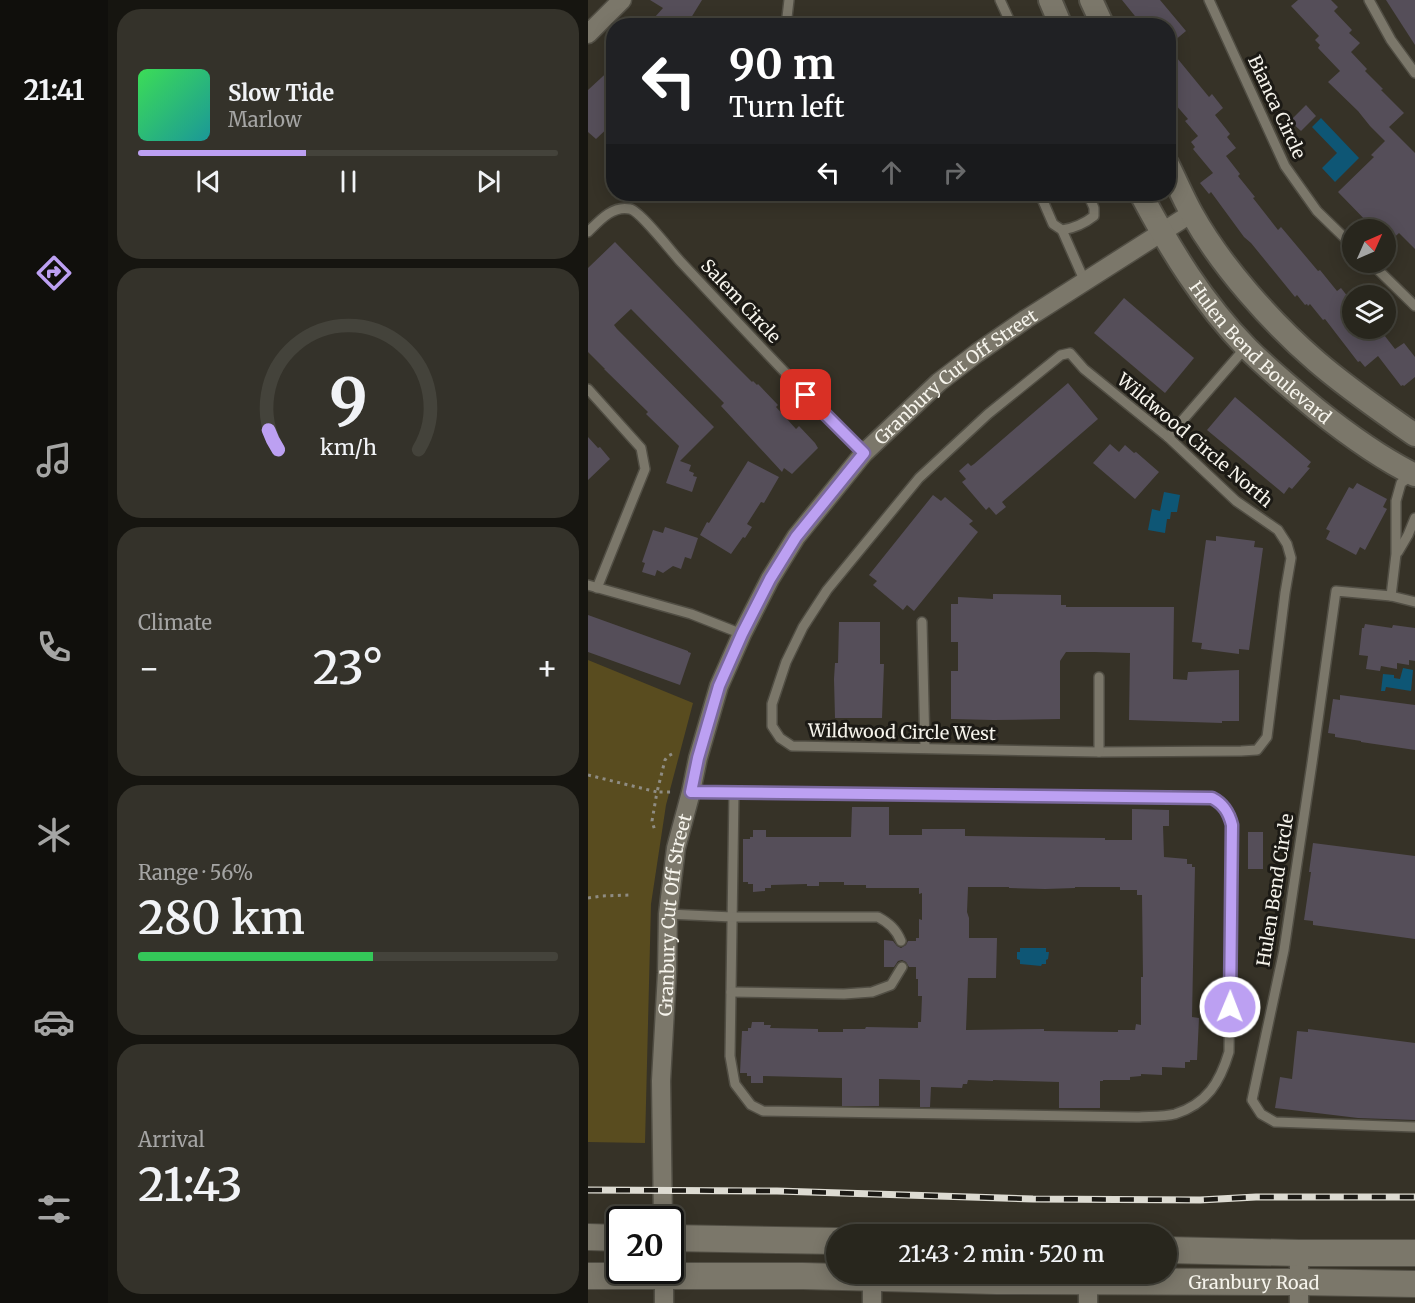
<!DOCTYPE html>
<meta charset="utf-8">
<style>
body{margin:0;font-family:Merriweather,serif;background:#34322a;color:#f1f3f6;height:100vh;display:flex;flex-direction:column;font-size:22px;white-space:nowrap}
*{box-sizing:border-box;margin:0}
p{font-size:20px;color:#a5a5a4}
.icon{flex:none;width:33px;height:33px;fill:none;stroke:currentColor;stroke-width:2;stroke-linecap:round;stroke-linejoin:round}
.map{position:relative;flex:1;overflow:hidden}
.panel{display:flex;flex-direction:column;gap:9px;padding:9px;background:#161510;width:480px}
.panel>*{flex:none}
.banner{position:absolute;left:18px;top:18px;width:570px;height:183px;border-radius:24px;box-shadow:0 3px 15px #0003,0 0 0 2px #44433b;background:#202124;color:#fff;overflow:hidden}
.needle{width:39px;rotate:45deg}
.fabs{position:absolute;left:754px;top:219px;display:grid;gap:12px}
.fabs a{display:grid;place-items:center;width:54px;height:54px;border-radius:50%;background:#28261d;box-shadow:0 3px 15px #0003,0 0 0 2px #44433b;font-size:30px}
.speed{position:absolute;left:18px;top:1206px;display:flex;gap:12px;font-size:30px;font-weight:700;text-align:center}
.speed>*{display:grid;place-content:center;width:78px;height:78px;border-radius:50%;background:#28261d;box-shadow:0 3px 15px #0003,0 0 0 2px #44433b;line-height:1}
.speed .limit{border:3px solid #111;border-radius:9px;background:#fff;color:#111}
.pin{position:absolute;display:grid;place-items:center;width:51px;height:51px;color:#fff;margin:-26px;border-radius:12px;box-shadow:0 3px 9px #0006}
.me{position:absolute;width:66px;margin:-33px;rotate:1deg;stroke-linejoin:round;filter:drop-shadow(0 0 4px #0008)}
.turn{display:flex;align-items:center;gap:21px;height:126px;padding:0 24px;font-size:27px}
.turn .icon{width:78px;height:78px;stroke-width:2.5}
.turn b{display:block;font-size:42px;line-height:51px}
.lanes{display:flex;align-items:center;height:57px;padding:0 24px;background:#0003;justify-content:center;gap:30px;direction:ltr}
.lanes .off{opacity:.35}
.big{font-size:45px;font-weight:600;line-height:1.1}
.panel .widget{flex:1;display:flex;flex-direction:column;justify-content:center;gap:9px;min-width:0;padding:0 21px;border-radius:24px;background:#34322a}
.panel .dial{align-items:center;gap:0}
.dial svg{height:156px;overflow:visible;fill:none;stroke:#44433b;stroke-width:7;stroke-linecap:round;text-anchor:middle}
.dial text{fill:#f1f3f6;stroke:none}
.song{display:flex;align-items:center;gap:18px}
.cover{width:72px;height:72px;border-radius:9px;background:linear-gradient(135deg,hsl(130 70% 55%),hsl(180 70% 35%))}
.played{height:6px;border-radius:3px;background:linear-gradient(90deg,#bca0f2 40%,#44433b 40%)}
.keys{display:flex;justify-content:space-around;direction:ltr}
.heat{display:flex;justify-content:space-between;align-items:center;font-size:33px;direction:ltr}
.charge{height:9px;border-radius:4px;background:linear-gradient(90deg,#34c759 56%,#44433b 0)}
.trip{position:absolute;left:238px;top:1224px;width:351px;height:60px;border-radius:30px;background:#28261d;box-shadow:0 3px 15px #0003,0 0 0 2px #44433b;font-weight:600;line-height:60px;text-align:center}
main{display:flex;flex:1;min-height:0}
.dock{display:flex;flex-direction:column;width:108px;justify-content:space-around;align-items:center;background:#100f0c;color:#a5a5a4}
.dock .icon{width:42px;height:42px}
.dock .current{color:#bca0f2}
.dock b{font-size:27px;color:#f1f3f6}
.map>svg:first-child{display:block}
.green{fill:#594c1f}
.water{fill:#0e5675}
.building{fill:#554e59;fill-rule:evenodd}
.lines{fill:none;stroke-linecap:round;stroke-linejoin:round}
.service-casing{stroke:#514e44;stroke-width:12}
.minor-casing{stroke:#514e44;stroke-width:21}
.tertiary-casing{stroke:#514e44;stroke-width:26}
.secondary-casing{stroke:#514e44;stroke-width:28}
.path{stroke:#8f8c83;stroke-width:3;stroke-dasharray:3 4.5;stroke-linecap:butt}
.service{stroke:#7b776a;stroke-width:9}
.minor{stroke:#7b776a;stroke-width:18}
.tertiary{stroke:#7b776a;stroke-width:22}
.secondary{stroke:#7b776a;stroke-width:26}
.rail-casing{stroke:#dddbd2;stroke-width:7}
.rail{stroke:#1c1a15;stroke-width:4.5;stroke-dasharray:14;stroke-linecap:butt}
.route-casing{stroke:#7a689d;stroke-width:15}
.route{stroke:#bca0f2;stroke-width:10}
.labels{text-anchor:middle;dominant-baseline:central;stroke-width:6;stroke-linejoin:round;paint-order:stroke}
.street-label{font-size:18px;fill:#f6f4ec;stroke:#1c1a15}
</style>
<main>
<nav class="dock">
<b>21:41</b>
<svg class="icon current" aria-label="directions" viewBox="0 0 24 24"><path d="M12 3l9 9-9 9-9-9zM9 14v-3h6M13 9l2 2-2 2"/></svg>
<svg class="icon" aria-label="music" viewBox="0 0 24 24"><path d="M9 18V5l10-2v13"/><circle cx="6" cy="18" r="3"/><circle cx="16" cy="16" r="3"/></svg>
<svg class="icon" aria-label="phone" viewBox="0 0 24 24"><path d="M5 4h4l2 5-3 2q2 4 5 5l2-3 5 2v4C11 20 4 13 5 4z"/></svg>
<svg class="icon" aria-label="climate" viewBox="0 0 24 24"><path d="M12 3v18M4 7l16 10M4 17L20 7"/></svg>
<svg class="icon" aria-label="car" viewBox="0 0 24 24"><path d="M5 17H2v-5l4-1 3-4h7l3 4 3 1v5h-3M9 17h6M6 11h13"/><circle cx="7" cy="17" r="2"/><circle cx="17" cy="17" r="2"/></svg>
<svg class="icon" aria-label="filters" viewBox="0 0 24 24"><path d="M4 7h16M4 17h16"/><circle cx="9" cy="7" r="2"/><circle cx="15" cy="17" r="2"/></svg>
</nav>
<section class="panel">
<div class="widget">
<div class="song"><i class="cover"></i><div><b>Slow Tide</b><p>Marlow</p></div></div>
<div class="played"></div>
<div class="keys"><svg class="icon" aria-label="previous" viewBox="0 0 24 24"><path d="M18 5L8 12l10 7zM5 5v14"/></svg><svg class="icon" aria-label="pause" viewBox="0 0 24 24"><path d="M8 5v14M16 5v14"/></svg><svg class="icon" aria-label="next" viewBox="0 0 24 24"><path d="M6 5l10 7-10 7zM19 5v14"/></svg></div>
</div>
<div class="widget dial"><svg viewBox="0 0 100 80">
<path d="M14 69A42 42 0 1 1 86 69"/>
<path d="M14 69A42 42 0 0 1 9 59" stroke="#bca0f2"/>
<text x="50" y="56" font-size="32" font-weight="700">9</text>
<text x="50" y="72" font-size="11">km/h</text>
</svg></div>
<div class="widget"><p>Climate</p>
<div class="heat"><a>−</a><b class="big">23°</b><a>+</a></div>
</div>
<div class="widget"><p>Range · 56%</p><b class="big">280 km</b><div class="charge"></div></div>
<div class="widget"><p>Arrival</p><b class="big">21:43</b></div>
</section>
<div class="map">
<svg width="827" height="1303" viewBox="0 0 827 1303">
<rect width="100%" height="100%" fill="#363227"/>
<path class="green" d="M0 660 105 703 78 805 63 904 57 1143 0 1142Z"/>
<g class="water">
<path d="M733 118 771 158 747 182 734 168 749 153 724 127Z"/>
<path d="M576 492 592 495 589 512H583L582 519H579L577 533 560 530 564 509 572 511Z"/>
<path d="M815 668 825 670 823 691 798 687 797 691H793L795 674 806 675V678L812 679Z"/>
<path d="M432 948H458V952H461L460 959 458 960V964H454L453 966 432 964V960L429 959V952H432Z"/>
</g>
<g class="building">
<path d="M62 0H114L98 26H59L75 8Z"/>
<path d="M534 0H572L598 31 580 46V26H555Z"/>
<path d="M710 0H743L750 7 746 11 764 30 761 33 772 43 763 52 779 69 777 71 795 89 793 90 816 113 801 127 827 153V249L811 233 798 245V230H787L750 192 786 157 783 155 797 141 782 126 770 111 740 82 752 71 730 48 732 45 727 40 731 36 703 6Z"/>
<path d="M798 0H827V45Z"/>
<path d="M580 47 621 97 624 94 635 108 627 115 642 134 639 137 648 148 638 156 652 174 650 176 667 197 665 198 690 230 693 227 730 271 732 270 749 291 753 288 764 302 757 307 765 317V328H773L782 340 793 331 807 349 816 343 827 357V377L816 386 815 385 813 386 790 356 777 367 772 361 770 362 737 319 735 320 722 304 720 306 719 304 717 305 709 295 707 297 663 243 656 237 623 192 621 194 612 183 625 173 605 149 607 147 603 142 610 136 597 121 600 119 580 96Z"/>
<path d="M26 66V122L8 139 0 132V90Z"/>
<path d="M718 105 728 116 713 131 702 121Z"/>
<path d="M27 242 145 363 164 382 165 381 169 385 170 384 190 405 188 407 208 429 211 426 227 443 230 448 204 474 196 468 194 472 133 406 136 403 43 309 26 325 29 329 126 427 92 461 103 465 101 471 106 473 105 476 109 477 104 492 78 483 91 446 58 414 60 412 16 369H17L0 352V268Z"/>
<path d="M536 298 606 358 577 393 506 333Z"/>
<path d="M480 383 510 419 414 502 418 507 408 515 401 507 398 510 374 482 378 479 371 471 380 463 383 466 386 464Z"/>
<path d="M647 397 723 462 719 467 722 468 704 489 701 487 696 494 619 430Z"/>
<path d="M0 437 10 448 12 447 22 459 0 480Z"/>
<path d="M522 444 531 452 537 445 546 453 548 452 571 472 547 499 505 463Z"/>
<path d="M160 461 191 477 176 503 173 502 159 524 164 527 157 538 155 537 143 554 112 535 119 522 121 523Z"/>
<path d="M769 483 799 499 795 507 799 509 777 550 772 547 768 555 738 539 742 531 738 529 761 487 765 489Z"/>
<path d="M345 495 353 501 357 497 385 521 381 524 390 532 326 611 319 605 315 610 285 585 289 581 281 575Z"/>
<path d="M77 527 110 538 103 559 97 557 93 569 85 566 75 573 69 570 67 576 54 572 57 563 54 562 65 530 75 533Z"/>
<path d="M628 536 667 541 666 547 675 548 661 650 651 649V654L613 649 614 643 604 642 618 540 628 541Z"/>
<path d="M405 594 473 595V605H478V607H586L585 679 599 680 600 672 651 670V721H634V723L541 720 542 653 506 652H478L472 661V719L405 720 363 719V671H370V642H363V604H370V597L405 599Z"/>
<path d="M0 615 100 651V652L103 653 92 685 0 652Z"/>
<path d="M251 622H292V664H296L294 718H247L246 679 247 663H250Z"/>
<path d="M777 624 804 628 805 625 827 628V661L821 660V665L809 663V669L793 666 792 671 778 669 780 656 771 655 774 628H776Z"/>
<path d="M752 695 827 705V750L773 742V741L747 737V734L740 733 745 699 752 700Z"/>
<path d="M264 807H301V835H334V829H377V836L517 838V840H544V809L581 810V826H575L576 857 599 859V864H604V867H607L604 1017 611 1018 609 1060H602V1062H597V1068L574 1067V1075L553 1074V1076L542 1077V1080H515V1081H512V1108H471V1082L405 1080V1081L380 1080 379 1084H375L374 1088 343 1087 342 1107H332V1080L291 1079V1106H254V1078L175 1076V1083H163V1076H159V1073H152L154 1031H160V1028H163L164 1022H176V1025H183L182 1028 230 1029V1032H255V1029H277L278 1027 330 1028V1022H333L334 996H330V979H328V967H321L318 962 314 960 310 961 306 967H296V940L305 941 309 946 313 948 318 945 320 941H328V938H331V919L334 920V893L331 894V888H278V885H256V882H231V886H219V884L183 885V888H177V891L165 892V884H160V882H155V839H162V837H165V830H178V837H263ZM380 887H421V888L457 889 487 888V887H532V890H549V895H554L555 977H553V1025L548 1024 547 1030H530V1032L456 1031V1029L378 1030 380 978H408L409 938H381V918L379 912Z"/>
<rect x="660" y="832" width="15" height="37"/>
<path d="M725 843 827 856V939L725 925V921L716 920 723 872H721Z"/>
<path d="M720 1029 827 1043V1120L770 1118 687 1108 692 1077 704 1079 709 1031 720 1032Z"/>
</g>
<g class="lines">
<defs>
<g id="service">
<path d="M412 0 424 26"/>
<path d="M621 0 697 166 729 211 765 246"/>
<path d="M781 0 803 40 827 73"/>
<path d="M198 26 201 0"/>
<path d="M452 194 465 224 474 230C487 228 496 224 506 216V208L500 194"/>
<path d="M474 230 497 282"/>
<path d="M0 232C11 221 25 205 42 209 52 211 83 251 92 261 153 326 213 391 276 453"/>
<path d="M782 262 827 306"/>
<path d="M482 353 496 369 580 437 648 501 690 530 699 544 703 558 697 593 679 737 669 750 653 751 511 752 204 746 192 738 184 726V704L198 662 215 627 239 590 331 478 400 414 473 355Z"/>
<path d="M0 389 53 448 57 469 9 588"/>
<path d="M580 437 658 347"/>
<path d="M810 552 820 535 827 518"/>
<path d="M0 585 103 614 154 634"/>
<path d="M803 596 808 554V501L813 483 823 476"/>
<path d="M827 602 803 596 748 591 724 763 696 950 664 1100 673 1114 687 1122 827 1127"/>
<path d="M334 622 337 748"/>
<path d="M511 677V752"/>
<path d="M103 792 624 798C636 804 641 813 644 825L641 1052C632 1082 619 1104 587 1114 575 1117 561 1116 549 1117L175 1111 163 1105 147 1084 142 1056 146 792"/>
<path d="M80 914 144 917H290C301 923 308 929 313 941"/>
<path d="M143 992 256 994 284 992 303 985 314 967"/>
</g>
<g id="minor">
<path d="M0 34 34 0"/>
<path id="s1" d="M75 1220 73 1081 79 973 80 914 88 848 103 792 110 758 131 686 154 634 182 579 208 537 276 453 351 382 389 353 438 319 604 213"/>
<path d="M500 1281V1303"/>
<path d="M76 1303V1275"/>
<path d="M284 1303V1274"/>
<path d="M711 1303V1253"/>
</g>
<g id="tertiary">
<path d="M462 0 473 26"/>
<path d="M503 0 515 26"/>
<path d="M580 165C588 181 595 198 604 214 633 266 683 322 728 361 759 388 793 411 827 435"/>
<path id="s2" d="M553 194C582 249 615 303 659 348 681 370 704 389 728 409 758 433 792 458 827 475"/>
</g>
<g id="secondary">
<path d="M0 1237 32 1238"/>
<path d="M82 1238 249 1241"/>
<path d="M579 1250 711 1253H827"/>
<path id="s3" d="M0 1276H215L408 1281 711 1282 827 1284"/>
</g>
</defs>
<use href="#service" class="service-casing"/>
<use href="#minor" class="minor-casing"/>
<use href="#tertiary" class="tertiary-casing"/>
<use href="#secondary" class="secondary-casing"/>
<g class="path">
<path d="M84 754 80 756 77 760 69 792H86"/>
<path d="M0 775 69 792 64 821 67 831"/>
<path d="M0 898 14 896 44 895"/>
</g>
<use href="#service" class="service"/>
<use href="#minor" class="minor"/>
<use href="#tertiary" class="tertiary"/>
<use href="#secondary" class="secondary"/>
<defs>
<path id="rail" d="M0 1190 189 1191 445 1199 612 1200 668 1197H827"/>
</defs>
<use href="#rail" class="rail-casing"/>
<use href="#rail" class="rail"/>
</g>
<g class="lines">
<defs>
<path id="route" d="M218 395 276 453 208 537 182 579 154 634 131 686 110 758 103 792 624 798C636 804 641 813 644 825L642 1007"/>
</defs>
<use href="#route" class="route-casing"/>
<use href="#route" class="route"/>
</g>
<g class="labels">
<g class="street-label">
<text transform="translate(689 107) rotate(65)">Bianca Circle</text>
<text transform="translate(153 301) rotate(47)">Salem Circle</text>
<text stroke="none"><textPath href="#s2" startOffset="200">Hulen Bend Boulevard</textPath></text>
<text stroke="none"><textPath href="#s1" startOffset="936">Granbury Cut Off Street</textPath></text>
<text transform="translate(607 440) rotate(40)">Wildwood Circle North</text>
<text transform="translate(314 732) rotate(1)">Wildwood Circle West</text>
<text transform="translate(687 890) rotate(-81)">Hulen Bend Circle</text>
<text stroke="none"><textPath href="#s1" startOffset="306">Granbury Cut Off Street</textPath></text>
<text stroke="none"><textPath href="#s3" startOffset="666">Granbury Road</textPath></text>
</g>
</g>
</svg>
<div class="fabs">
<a><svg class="needle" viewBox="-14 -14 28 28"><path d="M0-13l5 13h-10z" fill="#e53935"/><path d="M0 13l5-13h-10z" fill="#a5a5a4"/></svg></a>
<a><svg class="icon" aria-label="layers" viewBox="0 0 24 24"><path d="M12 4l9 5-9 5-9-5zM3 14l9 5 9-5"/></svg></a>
</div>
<div class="speed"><div class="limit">20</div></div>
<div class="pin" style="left:218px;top:395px;background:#d93025"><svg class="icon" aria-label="arrive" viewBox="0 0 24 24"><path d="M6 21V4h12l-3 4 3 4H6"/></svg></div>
<svg class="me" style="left:642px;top:1007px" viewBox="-20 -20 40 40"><circle r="17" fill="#bca0f2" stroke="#fff" stroke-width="3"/><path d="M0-11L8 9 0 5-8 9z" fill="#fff"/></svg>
<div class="trip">21:43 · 2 min · 520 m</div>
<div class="banner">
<div class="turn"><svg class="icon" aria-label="left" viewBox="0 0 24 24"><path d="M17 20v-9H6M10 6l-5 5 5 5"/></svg><div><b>90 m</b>Turn left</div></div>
<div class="lanes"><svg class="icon" aria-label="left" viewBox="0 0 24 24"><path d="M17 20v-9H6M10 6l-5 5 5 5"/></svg><svg class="icon off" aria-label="ahead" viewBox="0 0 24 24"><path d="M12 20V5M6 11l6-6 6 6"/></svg><svg class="icon off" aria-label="right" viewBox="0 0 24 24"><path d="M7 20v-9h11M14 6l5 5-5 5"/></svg></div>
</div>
</div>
</main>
